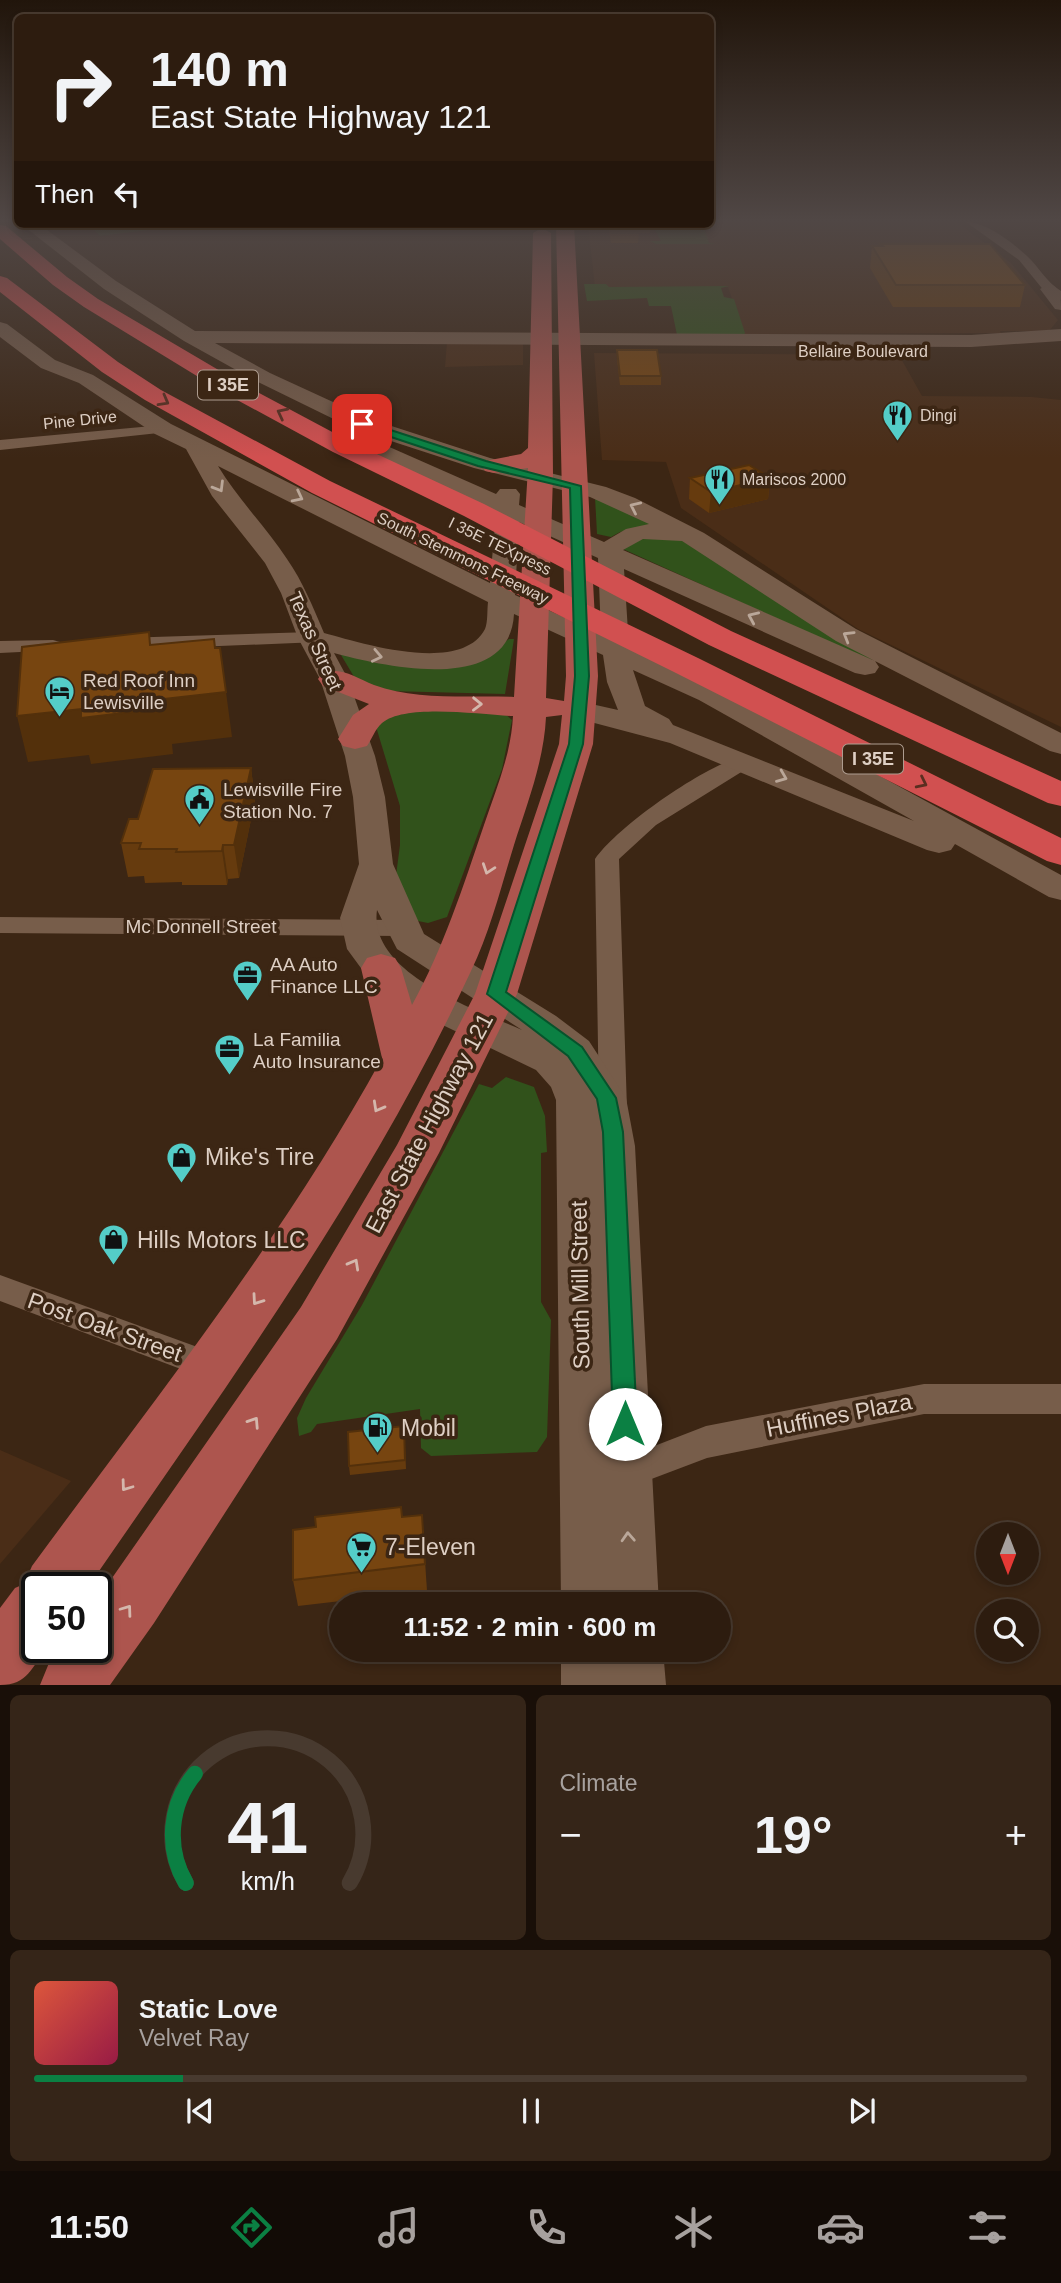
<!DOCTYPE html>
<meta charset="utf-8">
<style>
body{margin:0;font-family:Arial,sans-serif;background:#352518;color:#f1f3f6;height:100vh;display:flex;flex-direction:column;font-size:26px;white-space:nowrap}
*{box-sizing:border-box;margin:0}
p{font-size:23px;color:#a7a19e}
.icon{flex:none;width:38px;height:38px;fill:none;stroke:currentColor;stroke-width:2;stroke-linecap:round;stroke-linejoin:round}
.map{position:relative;height:1685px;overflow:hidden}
.details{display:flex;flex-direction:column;gap:10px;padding:10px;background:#190f08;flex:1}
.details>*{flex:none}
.guide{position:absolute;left:14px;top:14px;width:700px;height:214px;border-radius:10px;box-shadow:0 4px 10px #0003,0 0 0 2px #483a2f;background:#2d1c0f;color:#f1f3f6;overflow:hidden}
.needle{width:46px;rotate:180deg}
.tools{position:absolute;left:976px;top:1522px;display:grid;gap:14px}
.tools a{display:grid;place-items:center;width:63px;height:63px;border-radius:50%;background:#2d1c0f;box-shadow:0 4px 10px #0003,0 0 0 2px #483a2f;font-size:35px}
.speed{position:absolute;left:21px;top:1572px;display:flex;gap:14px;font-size:35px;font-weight:700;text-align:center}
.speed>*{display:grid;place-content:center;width:91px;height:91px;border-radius:50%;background:#2d1c0f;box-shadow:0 4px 10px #0003,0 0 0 2px #483a2f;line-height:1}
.speed .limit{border:4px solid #111;border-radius:10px;background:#fff;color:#111}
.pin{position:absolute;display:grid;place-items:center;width:60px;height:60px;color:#fff;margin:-30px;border-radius:14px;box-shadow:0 4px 10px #0006}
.me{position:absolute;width:77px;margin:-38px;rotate:0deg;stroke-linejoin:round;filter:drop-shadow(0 0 5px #0008)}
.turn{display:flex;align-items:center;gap:24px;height:147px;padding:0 21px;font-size:32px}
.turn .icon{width:91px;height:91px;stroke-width:2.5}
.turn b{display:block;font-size:49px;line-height:60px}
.then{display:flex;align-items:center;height:66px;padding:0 21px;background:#0003;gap:14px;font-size:26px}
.big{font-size:52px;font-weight:700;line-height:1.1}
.details .tile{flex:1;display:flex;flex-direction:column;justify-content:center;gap:10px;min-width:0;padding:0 24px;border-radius:10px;background:#352518}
.details .dial{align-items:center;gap:0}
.dial svg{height:182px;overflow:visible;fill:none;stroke:#483a2f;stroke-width:7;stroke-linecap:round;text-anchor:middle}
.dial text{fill:#f1f3f6;stroke:none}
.song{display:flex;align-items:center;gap:21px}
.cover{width:84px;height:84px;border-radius:10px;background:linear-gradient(135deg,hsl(10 70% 55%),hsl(340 70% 35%))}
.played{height:7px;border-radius:4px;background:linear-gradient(90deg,#0b8043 15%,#483a2f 15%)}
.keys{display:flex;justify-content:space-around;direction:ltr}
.heat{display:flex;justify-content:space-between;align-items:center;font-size:38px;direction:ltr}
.details .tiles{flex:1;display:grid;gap:10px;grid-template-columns:1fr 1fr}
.tile:last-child{grid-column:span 2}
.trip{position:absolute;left:329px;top:1592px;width:402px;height:70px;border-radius:35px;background:#2d1c0f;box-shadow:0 4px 10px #0003,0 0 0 2px #483a2f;font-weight:700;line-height:70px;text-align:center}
.tabs{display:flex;height:112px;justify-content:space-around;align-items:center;background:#120b06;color:#a7a19e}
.tabs .icon{width:49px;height:49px}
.tabs .current{color:#0b8043}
.tabs b{font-size:32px;color:#f1f3f6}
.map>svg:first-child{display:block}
.built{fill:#4a2d17}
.green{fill:#31521b}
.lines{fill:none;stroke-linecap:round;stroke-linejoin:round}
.street{fill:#775d4a;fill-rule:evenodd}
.secondary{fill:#775d4a;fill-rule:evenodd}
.primary{fill:#ad554e;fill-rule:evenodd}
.highway{fill:#d15050;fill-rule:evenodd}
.wall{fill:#663b0e}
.shaded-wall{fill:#53300b}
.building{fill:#774510;stroke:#53300b;stroke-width:2}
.oneway{stroke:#5a2e20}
.oneway2{stroke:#baa799}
.oneway3{stroke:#d4b7ac}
.route{fill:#0b8043;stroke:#07532c;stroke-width:2}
.labels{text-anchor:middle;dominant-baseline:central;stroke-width:7;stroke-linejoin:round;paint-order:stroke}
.far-street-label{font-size:16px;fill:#decfc4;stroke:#3c2614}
.far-poi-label{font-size:16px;fill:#decfc4;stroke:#3c2614;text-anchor:start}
.shield{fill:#3c2614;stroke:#ad9c8f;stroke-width:2}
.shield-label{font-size:18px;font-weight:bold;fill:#decfc4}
.street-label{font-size:19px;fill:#decfc4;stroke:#3c2614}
.poi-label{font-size:19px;fill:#decfc4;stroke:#3c2614;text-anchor:start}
.near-street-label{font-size:23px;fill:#decfc4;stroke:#3c2614}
.near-poi-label{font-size:23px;fill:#decfc4;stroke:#3c2614;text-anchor:start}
</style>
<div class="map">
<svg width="1061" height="1685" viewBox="0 0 1061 1685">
<rect width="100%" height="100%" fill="#3c2614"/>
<g class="built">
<path d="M711 222H957L1011 263 1058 320 1049 331H1000L1001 333 744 334 728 287H595L588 224Z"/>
<path d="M447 342H523V365L445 367Z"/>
<path d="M594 353 899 355 922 396 1032 397 1061 400V727L858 629 681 508 666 462 602 460Z"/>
<path d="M0 1450 71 1481 0 1564Z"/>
</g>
<g class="green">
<path d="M88 224H197L100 236Z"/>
<path d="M703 224 709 243 716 244H656L650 241H661L654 228H606Z"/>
<path d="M584 284H606L609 287 729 286 721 288 724 297 734 299 745 333 743 336 677 335 671 306H649L647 298 587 301Z"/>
<path d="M595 497 654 525 620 532 611 537 597 534Z"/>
<path d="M673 535 877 661 860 656 623 549 629 541Z"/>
<path d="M509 639H514L505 694 388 691 356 680 338 650 483 658Z"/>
<path d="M393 709 504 713 512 720 502 769 447 917 428 923 413 920 395 883 400 845V806L374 720Z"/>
<path d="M506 1077 534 1087 545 1116 547 1152 541 1153V1302L551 1320 547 1437 537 1452 431 1456 421 1448 420 1409 317 1424 311 1432 299 1436 297 1418 306 1398 362 1305 479 1084 492 1088Z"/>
</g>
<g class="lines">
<g class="street">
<path d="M966 222C986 222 1012 242 1027 256 1039 267 1046 282 1061 291V300L1045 292 1019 260Z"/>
<path d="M163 425 168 426 170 429 168 432 0 450V440Z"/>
<path d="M312 632 321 638 319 642 122 650 113 644 122 638Z"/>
<path d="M53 640 60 642 62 646 60 650 0 653V641Z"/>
<path d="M744 756 751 758 755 762 751 766 656 825 619 859 627 1109 623 1116 613 1119 603 1116 599 1109 595 859C618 826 705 765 744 756Z"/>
<path d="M0 917 402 920 411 922 414 928 411 934 402 936 0 933Z"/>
<path d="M0 1275 222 1356 226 1366 222 1376 210 1380 0 1301Z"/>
<path d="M924 1384H1061V1414H924L707 1458 625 1489 613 1484 607 1473 613 1462 706 1426Z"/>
</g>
<g class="secondary">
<path d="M21 224H39L116 281 195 331 971 335 1061 329V341L971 347 215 343 270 373 370 419 490 458 606 487 635 498 704 533 856 629 1061 733V754L1050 751 836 641 682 541 643 539 623 550 875 661 879 667 875 673 865 675 855 673 624 569 629 647 719 688 1061 875V900L1049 897 955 844 951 850 939 853 927 850 670 743 568 716 563 710 568 704 578 701 618 710 607 682 603 655 514 614C510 696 382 666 334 653L348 679 375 756 385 797 393 864 424 934 556 1016 589 1041 626 1098 635 1146 659 1605H561L556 1100 551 1087 536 1070 424 1016 394 998 369 979 347 949 340 918 359 864 353 797 345 756 320 679 298 638 281 593 265 563 212 496 186 449 155 434 79 383 41 368 0 337V322L7 324 55 360 93 375 171 424 490 583 496 512 353 448 350 443 353 438H369L496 494 500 489H516L520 494 519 505 604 542 626 529 649 524 590 497 474 468 354 429 256 381 184 341 104 289ZM218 466 488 602C487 610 488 622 485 629 461 675 361 643 324 633 313 607 303 582 287 559 265 526 238 499 218 466ZM519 522 598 558 601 634 515 595ZM633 670 699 700 914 821 673 725 669 719 645 706ZM377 910 397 949 522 1030C475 1009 368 973 377 910Z"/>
<path d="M1049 284C1061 287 1061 299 1061 310L1055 309 1040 289Z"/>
<path d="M561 1650H663L666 1685H561Z"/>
</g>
<path class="primary" d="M556 224H574L598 676 593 744 517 994 439 1153 337 1339 154 1623 110 1685H40L49 1663 61 1647H96V1601L301 1307 397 1145 475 994 559 744 562 715 546 717C544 761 527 804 514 845 501 887 490 932 471 971 369 1191 225 1388 88 1587H37V1647H47C32 1667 28 1685 0 1685V1608L15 1588 24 1584 32 1566C153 1401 283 1239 382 1058L361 968 367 958 381 954 395 958 401 968 412 1005C443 949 463 887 484 825 496 789 511 755 513 716 482 715 406 703 382 723 375 729 372 739 367 746L355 749 343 746 338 739 353 715 369 704 323 686 318 679 323 672C343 667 356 678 374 685 417 701 469 695 514 697L528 468 494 473 485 471 482 466 485 461 521 454 528 448 533 233 542 228 551 233 553 476 546 698 564 701 566 676Z"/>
<g class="highway">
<path d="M0 225 6 226 67 277 98 299 244 385 351 442 484 504 731 631 1061 781V806L1048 803 709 645 464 516 333 452 228 395 84 307 53 285 0 239Z"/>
<path d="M0 276 7 278 118 362 161 390 330 481 698 658 1061 838V865L1047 861 674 672 312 493 145 400 102 372 0 292Z"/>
</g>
</g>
<g class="wall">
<path d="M608 224H651L650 233H639L638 243H611Z"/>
<path d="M881 244 1025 285 1020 307H893L870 268 872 246H881Z"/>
<path d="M617 350 661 376V385H620L617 359Z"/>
<path d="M690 478H770L768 499 709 513 689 499Z"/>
<path d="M251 768 255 800 239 878 228 879 227 885H182V882L145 883 144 876 128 877 121 843Z"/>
<path d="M404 1426 406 1469 350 1475 349 1466Z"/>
<path d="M422 1515 427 1591 298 1606 293 1580 402 1517Z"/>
</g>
<g class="shaded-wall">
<path d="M770 478 768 499 709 513 711 492Z"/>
<path d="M226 692 232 737 172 744 173 754 91 764 89 755 28 762 17 716Z"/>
<path d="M251 768 255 800 239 878 234 845Z"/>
<path d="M223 845 228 879 227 885 222 851Z"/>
</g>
<g class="building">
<path d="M610 224H638L639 229H611Z"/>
<path d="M881 244H990L1025 285H896L872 246H883Z"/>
<path d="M617 350H657L661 376H620Z"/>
<path d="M749 465 770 478 711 492 690 478Z"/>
<path d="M149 632 150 645 214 639 215 648H220L226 692 165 699 166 708 81 718V709L17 716 22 647Z"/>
<path d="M251 768 234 845H223L222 851 176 852 177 849H139L141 843H121L129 819H138L153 769Z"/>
<path d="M404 1426 405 1460 349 1466 348 1432Z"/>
<path d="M401 1507 402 1517 422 1515 425 1564 293 1580V1530L316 1527 315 1517Z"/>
</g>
<defs><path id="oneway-chevron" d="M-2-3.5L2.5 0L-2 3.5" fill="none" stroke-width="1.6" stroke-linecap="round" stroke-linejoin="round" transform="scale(1.75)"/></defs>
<g class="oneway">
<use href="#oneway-chevron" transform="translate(164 401) rotate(29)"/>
<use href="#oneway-chevron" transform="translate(282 413) rotate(-153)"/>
<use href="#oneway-chevron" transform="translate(922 783) rotate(26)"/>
</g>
<g class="oneway2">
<use href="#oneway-chevron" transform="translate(219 487) rotate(59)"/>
<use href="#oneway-chevron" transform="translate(298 497) rotate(27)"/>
<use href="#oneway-chevron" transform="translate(635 507) rotate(-155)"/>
<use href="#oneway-chevron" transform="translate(753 617) rotate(-156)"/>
<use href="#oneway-chevron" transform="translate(848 636) rotate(-149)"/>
<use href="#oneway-chevron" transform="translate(377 656) rotate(12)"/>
<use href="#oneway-chevron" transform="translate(782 777) rotate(22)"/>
<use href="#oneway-chevron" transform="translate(628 1537) rotate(-93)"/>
</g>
<g class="oneway3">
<use href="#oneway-chevron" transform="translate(477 704) rotate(1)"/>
<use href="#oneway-chevron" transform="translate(488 869) rotate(109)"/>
<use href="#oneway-chevron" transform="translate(378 1107) rotate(119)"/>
<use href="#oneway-chevron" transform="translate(354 1264) rotate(-61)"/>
<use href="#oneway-chevron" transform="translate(257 1300) rotate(125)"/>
<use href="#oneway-chevron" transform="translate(254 1422) rotate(-57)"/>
<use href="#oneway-chevron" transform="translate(126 1486) rotate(126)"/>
<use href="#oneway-chevron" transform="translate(127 1610) rotate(-54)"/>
</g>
<linearGradient id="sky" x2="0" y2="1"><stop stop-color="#21150b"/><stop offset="0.48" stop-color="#504745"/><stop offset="1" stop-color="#504745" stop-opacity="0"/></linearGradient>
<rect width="1061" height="458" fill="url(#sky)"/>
<path class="route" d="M358 422H366L486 461 581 486 589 676 583 744 506 992 582 1047 616 1098 623 1132 637 1424 634 1431 625 1435 617 1431 613 1424 603 1132 597 1099 568 1056 487 994 569 744 575 676 570 488 478 466 358 426Z"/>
<defs>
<symbol id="restaurant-pin" viewBox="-11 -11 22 30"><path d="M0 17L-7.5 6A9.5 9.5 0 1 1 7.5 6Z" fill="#54cdc8" stroke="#3c2614"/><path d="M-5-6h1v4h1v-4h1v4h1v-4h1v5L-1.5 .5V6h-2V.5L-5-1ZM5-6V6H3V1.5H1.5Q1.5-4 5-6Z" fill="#111"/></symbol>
<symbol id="hotel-pin" viewBox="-11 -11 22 30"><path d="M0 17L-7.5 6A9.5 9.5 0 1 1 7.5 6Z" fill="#54cdc8" stroke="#3c2614"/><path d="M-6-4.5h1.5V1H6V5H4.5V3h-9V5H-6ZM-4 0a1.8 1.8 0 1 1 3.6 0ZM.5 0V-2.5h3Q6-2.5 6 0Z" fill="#111"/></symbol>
<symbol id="civic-pin" viewBox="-11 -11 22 30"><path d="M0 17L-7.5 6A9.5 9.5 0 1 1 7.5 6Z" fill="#54cdc8" stroke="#3c2614"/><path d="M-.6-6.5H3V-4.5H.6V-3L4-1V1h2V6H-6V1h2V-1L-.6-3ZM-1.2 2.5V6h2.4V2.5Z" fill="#111"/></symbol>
<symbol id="office-pin" viewBox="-11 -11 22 30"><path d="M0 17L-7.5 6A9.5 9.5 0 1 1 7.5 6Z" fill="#54cdc8" stroke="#3c2614"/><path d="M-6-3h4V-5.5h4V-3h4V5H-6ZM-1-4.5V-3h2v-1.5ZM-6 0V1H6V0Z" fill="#111"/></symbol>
<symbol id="shop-pin" viewBox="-11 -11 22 30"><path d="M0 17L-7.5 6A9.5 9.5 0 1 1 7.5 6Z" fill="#54cdc8" stroke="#3c2614"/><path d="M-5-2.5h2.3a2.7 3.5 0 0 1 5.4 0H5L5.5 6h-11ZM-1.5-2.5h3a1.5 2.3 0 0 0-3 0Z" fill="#111"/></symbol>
<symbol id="fuel-pin" viewBox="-11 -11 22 30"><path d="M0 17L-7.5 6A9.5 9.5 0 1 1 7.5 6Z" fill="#54cdc8" stroke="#3c2614"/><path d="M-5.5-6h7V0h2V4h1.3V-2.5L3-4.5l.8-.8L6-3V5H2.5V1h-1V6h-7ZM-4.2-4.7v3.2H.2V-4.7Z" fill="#111"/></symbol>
<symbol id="supermarket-pin" viewBox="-11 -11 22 30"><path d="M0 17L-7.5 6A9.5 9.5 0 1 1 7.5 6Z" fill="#54cdc8" stroke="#3c2614"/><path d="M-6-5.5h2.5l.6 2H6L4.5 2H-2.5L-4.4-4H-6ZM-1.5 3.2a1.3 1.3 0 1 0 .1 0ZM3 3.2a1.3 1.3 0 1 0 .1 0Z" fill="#111"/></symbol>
</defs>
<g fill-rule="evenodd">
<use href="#restaurant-pin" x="880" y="398" width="35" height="47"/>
<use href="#restaurant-pin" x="702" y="462" width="35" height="47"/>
<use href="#hotel-pin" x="42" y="674" width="35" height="47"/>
<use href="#civic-pin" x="182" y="782" width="35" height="47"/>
<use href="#office-pin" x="230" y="958" width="35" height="47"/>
<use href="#office-pin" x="212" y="1032" width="35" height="47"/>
<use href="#shop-pin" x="164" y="1140" width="35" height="47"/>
<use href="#shop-pin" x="96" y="1222" width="35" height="47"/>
<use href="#fuel-pin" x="360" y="1410" width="35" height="47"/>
<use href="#supermarket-pin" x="344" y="1530" width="35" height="47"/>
</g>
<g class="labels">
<g class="far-street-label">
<text x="863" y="351">Bellaire Boulevard</text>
<text transform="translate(80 420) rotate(-6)">Pine Drive</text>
<text transform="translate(500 546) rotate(26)">I 35E TEXpress</text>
<text transform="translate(463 558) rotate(26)">South Stemmons Freeway</text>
</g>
<g class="far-poi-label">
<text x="920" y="415">Dingi</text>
<text x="742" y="479">Mariscos 2000</text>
</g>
<g class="shield">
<rect x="198" y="370.5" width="60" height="29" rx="5"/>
<rect x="843" y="744.5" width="60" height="29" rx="5"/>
</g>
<g class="shield-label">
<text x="228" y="385">I 35E</text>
<text x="873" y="759">I 35E</text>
</g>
<g class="street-label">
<text transform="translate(315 641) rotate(66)">Texas Street</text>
<text x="201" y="926">Mc Donnell Street</text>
</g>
<g class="poi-label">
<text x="83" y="680">Red Roof Inn<tspan x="83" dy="22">Lewisville</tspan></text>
<text x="223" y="789">Lewisville Fire<tspan x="223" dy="22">Station No. 7</tspan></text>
<text x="270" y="964">AA Auto<tspan x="270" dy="22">Finance LLC</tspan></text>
<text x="253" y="1039">La Familia<tspan x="253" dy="22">Auto Insurance</tspan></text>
</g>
<g class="near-street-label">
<text transform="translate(429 1123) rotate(-62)">East State Highway 121</text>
<text transform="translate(580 1285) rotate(-91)">South Mill Street</text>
<text transform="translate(105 1327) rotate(20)">Post Oak Street</text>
<text transform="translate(839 1415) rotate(-11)">Huffines Plaza</text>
</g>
<g class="near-poi-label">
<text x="205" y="1157">Mike's Tire</text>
<text x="137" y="1240">Hills Motors LLC</text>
<text x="401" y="1428">Mobil</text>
<text x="385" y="1547">7-Eleven</text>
</g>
</g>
</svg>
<div class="tools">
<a><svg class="needle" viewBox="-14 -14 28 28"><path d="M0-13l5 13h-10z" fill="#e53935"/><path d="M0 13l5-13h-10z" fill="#a7a19e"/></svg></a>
<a><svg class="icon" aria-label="search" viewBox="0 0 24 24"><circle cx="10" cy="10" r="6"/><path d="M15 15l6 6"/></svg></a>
</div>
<div class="speed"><div class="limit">50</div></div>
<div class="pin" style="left:362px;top:424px;background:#d93025"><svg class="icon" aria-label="arrive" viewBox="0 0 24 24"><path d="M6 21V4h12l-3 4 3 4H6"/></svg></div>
<svg class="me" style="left:625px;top:1424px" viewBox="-20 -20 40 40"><circle r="19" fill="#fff"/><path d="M0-13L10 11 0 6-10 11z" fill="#0b8043"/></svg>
<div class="trip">11:52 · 2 min · 600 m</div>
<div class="guide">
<div class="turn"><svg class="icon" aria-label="right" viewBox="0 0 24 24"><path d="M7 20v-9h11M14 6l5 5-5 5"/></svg><div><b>140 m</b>East State Highway 121</div></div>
<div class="then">Then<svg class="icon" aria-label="left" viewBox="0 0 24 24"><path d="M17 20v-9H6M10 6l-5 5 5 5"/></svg></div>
</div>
</div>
<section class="details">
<div class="tiles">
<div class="tile dial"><svg viewBox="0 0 100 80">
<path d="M14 69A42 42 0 1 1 86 69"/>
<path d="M14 69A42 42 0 0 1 18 21" stroke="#0b8043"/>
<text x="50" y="56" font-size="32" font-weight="700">41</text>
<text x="50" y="72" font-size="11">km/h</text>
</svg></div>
<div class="tile"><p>Climate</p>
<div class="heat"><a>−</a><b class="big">19°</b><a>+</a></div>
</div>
<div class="tile">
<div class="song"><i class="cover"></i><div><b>Static Love</b><p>Velvet Ray</p></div></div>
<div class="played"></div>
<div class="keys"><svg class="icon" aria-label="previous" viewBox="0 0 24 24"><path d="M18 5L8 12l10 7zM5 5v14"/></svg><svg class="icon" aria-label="pause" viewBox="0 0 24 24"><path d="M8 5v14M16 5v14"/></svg><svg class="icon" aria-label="next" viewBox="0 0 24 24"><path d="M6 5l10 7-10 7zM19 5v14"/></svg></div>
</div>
</div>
</section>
<nav class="tabs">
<b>11:50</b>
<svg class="icon current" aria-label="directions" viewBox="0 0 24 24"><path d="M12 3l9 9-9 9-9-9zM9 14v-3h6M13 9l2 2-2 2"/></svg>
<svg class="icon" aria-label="music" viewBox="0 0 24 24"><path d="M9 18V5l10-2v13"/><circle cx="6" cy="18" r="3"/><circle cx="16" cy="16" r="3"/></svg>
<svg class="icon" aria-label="phone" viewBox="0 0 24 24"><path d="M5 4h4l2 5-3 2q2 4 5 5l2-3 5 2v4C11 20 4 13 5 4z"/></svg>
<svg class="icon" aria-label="climate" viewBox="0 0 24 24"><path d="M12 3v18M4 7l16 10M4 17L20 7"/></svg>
<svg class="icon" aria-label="car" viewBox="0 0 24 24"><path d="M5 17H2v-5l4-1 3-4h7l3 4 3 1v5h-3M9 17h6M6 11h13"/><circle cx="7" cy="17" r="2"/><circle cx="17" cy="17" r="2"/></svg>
<svg class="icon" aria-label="filters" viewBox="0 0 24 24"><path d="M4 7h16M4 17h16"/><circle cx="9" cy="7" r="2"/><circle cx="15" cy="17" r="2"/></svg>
</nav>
